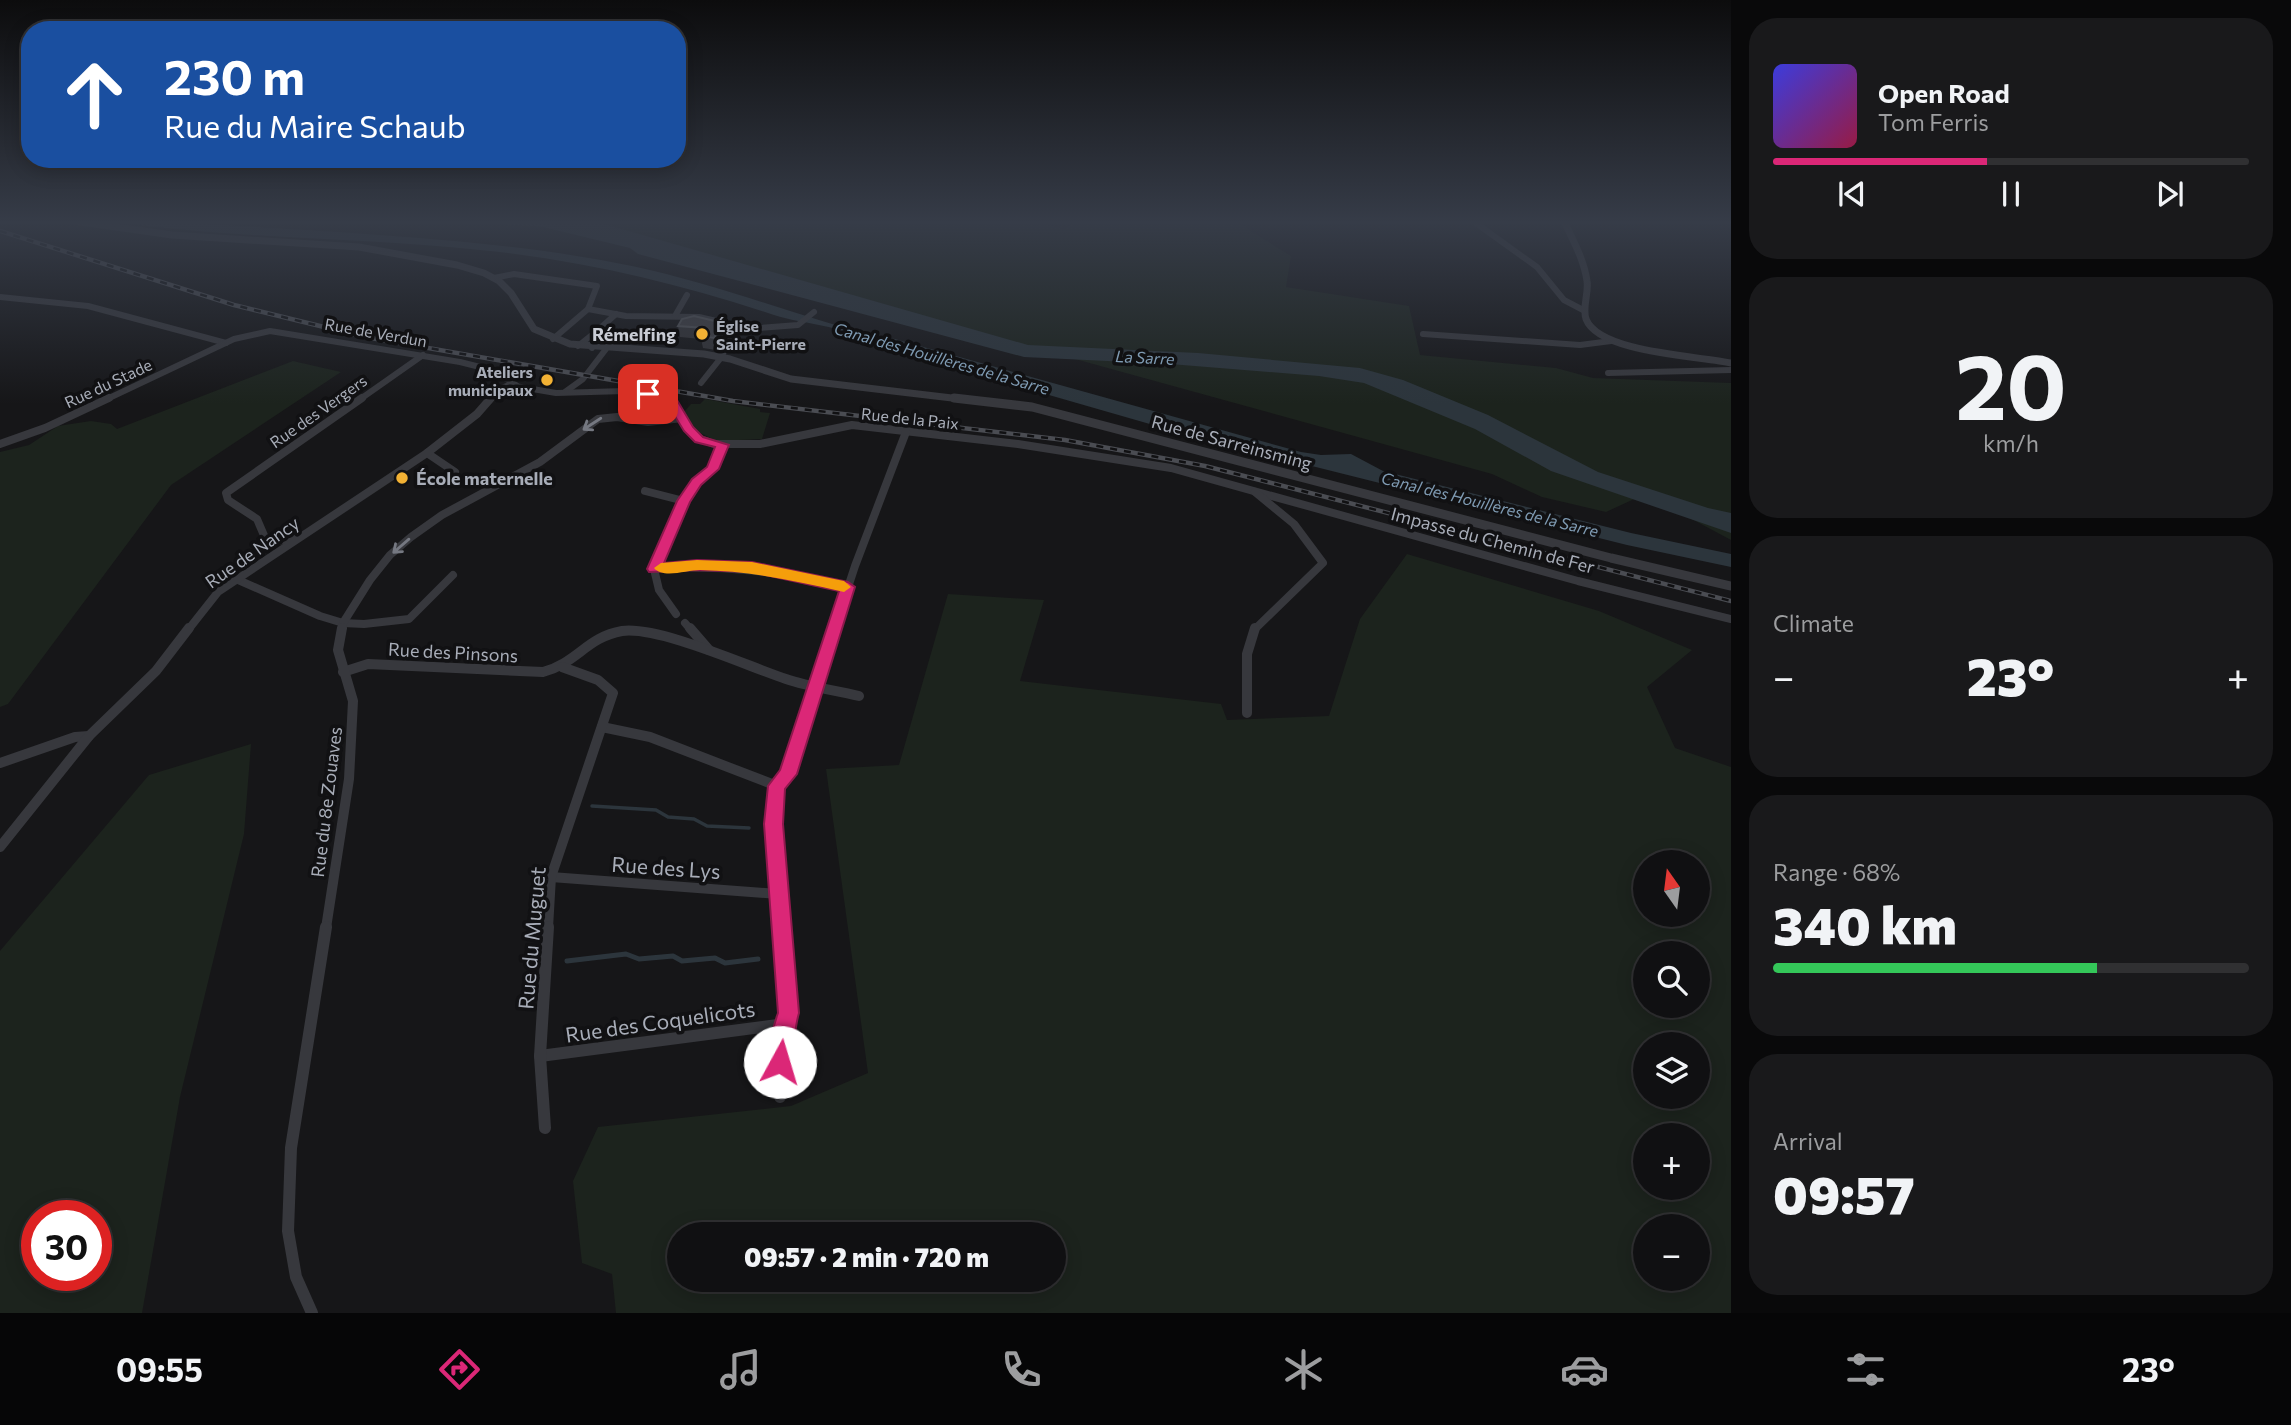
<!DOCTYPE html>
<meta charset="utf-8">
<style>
body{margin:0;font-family:Commissioner,sans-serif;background:#19191b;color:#f1f3f6;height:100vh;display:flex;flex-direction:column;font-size:26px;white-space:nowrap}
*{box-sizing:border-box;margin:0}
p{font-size:23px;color:#9c9d9f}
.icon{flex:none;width:38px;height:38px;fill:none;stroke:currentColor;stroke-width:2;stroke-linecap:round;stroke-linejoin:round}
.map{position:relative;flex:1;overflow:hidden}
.details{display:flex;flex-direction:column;gap:18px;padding:18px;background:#09090a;width:560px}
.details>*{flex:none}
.top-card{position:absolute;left:21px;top:21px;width:665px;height:147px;border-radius:28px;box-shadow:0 4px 18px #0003,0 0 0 2px #303032;background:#1a4fa0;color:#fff;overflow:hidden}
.needle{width:46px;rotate:346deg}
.buttons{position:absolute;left:1633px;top:850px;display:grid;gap:14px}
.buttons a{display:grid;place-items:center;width:77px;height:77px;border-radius:50%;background:#101012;box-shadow:0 4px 18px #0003,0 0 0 2px #303032;font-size:35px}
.speed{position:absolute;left:21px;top:1200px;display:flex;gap:14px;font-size:35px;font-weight:700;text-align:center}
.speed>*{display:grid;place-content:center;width:91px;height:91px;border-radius:50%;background:#101012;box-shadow:0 4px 18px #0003,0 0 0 2px #303032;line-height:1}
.speed .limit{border:10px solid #d22;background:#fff;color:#111}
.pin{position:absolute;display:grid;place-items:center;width:60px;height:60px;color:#fff;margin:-30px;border-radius:14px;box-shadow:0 4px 10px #0006}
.me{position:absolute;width:77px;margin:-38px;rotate:6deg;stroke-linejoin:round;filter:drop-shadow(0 0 5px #0008)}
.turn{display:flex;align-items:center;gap:24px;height:147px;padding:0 28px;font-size:32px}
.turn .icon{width:91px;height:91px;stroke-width:2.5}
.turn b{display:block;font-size:49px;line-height:60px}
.big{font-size:52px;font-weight:800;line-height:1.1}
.details .widget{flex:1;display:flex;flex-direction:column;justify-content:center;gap:10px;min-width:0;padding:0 24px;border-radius:28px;background:#19191b}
.details .dial{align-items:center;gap:0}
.dial b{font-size:91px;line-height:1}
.song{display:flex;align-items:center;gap:21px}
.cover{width:84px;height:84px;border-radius:10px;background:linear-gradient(135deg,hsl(240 70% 55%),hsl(340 70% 35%))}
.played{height:7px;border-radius:4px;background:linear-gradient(90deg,#db2777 45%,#303032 45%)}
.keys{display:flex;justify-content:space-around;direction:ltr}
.heat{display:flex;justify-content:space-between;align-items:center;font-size:38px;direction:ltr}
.charge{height:10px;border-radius:5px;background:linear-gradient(90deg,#34c759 68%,#303032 0)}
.trip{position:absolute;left:667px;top:1222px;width:399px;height:70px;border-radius:35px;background:#101012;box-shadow:0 4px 18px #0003,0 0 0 2px #303032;font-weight:800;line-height:70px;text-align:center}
.dock{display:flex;height:112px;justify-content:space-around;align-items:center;background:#060607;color:#9c9d9f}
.dock .icon{width:49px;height:49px}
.dock .active{color:#db2777}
.dock b{font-size:32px;color:#f1f3f6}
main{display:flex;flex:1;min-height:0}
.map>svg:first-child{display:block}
.green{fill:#1c231d;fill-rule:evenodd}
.water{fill:#2c353c}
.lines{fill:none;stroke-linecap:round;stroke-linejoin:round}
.stream-far1{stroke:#2c353c;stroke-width:3.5}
.stream{stroke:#2c353c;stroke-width:5}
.minor-far3{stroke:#37383d;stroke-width:6}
.minor-far2{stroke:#37383d;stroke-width:8}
.minor-far1{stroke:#37383d;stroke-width:10}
.minor{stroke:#37383d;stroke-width:12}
.tertiary-far1{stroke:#37383d;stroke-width:7}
.tertiary{stroke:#37383d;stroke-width:9}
.rail-casing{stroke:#4a4c52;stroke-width:4.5}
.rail{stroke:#111113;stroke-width:2.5;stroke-dasharray:7;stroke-linecap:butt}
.wall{fill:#323236}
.shaded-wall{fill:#212124}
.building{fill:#3f3f44;stroke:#4f5156;stroke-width:2}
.oneway{stroke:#757881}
.route{fill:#db2777;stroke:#8e194d;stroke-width:2}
.slow{fill:#f59e0b}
.poi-dot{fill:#f2b134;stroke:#111113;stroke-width:2.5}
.labels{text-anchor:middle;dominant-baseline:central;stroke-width:7;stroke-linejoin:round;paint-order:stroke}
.far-poi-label{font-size:16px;font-weight:bold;fill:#a8adb8;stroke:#111113;text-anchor:start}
.far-street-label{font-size:16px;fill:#a8adb8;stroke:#111113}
.far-water-label{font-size:16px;font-style:italic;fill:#7f9bb3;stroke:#111113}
.far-quarter-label{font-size:18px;font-weight:bold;fill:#c9ccd4;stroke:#111113}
.street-label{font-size:18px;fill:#a8adb8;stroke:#111113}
.poi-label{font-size:18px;font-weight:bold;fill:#a8adb8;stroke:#111113;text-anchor:start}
.near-street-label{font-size:21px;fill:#a8adb8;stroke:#111113}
</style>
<main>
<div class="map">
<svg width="1731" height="1313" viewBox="0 0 1731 1313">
<rect width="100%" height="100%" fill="#161618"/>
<g class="green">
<path d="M574 221H1032L1063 229 1080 221H1227L1236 222 1291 256 1286 287 1409 306 1420 355 1556 368 1593 378 1731 383V540L1645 494 1606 512 1542 497 1492 474Z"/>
<path d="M293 361 341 372 171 485 8 704 0 707V452L29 445 58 426 91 421 111 424 117 429Z"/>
<path d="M705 399 760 409V412L770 413 762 439 716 441 695 430 684 412 691 404H700Z"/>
<path d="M1407 554 1599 611 1692 650 1647 687 1675 748 1731 767V1313H616L612 1274 582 1263 573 1181 598 1127 791 1106 868 1073 826 769 899 765 948 594 1044 600 1020 681 1221 704 1227 720 1329 716 1360 619ZM1645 863H1698V915H1645ZM1645 954H1698V1006H1645ZM1645 1045H1698V1097H1645ZM1645 1136H1698V1188H1645ZM1645 1227H1698V1279H1645ZM679 1234H1054V1279H679Z"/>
<path d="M251 744 244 834 180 1097 142 1313H0V951L149 775ZM37 1216H96V1276H37Z"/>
</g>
<g class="water">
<path d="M110 221C181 221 251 227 322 231 426 238 530 245 632 266 717 284 798 316 881 338L884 336 1301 452 1321 455 1351 454 1383 471 1631 533 1731 554V567L1627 545 1188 435 869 343C841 324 805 325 774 315 678 283 581 260 480 250 357 237 232 239 110 221Z"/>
<path d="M414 221 597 222 1028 345 1198 353 1360 368 1403 380 1488 415 1598 472 1708 508 1731 513V533L1551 471 1475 429 1364 383 1319 376 1170 364 1024 357 638 254 630 248 539 226Z"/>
</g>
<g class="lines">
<path class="stream-far1" d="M592 806 656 810 668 817 694 819 707 826 749 828"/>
<path class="stream" d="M567 961 626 954 639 959 673 956 682 961 715 958 725 963 758 959"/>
<g class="minor-far3">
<path d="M1473 221 1537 267 1564 300 1585 311"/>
<path d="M494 278 514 274 597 286 588 309 553 339"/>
<path d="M0 297 88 306 226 343"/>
<path d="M588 309 626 316 699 317 725 323 735 330 798 325 814 312"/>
<path d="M675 316 687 295"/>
<path d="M598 330 616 314"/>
<path d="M1423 334 1580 345 1611 341"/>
<path d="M578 346 598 330 592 348"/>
<path d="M1608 373 1731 370"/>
<path d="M701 383 720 359 735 330"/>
<path d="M565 392 583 379 606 349"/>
<path d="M105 400 234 339 270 331 460 362 492 370 516 385"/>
<path d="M359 400 423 355"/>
<path d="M490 400 499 389 509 385 556 393 625 391 667 400"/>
</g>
<g class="minor-far2">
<path d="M664 398 673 403 695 437 714 444H760L852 425 1018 444 1171 468 1578 581 1731 619"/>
<path d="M0 444 45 428 109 398"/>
<path d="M427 453 455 472"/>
<path d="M645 491 684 501"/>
<path d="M296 537 274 542 266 540 257 519 228 500 226 493 362 398"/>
<path d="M654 569C721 564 783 572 848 587"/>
<path d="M654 569 684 501 697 482 713 469 722 445"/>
<path d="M654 569 659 590 676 614"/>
<path d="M236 579 320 616 343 623 364 624 409 619 453 575"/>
<path d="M685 623 691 630"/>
<path d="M188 630 218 592 427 453 477 414 491 398"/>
<path d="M342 630 343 623 370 580 390 555 411 537 442 515 540 462 598 419 617 417 648 422 682 418"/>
<path d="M834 630 855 566 906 432"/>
<path d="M1254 630 1323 563 1294 524 1255 492"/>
</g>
<g class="minor-far1">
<path d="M690 628 709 650"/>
<path d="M343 672 368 664 543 672C577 663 587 637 622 631 659 626 747 666 786 679 809 687 835 690 859 696"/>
<path d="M1247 713V654L1255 628"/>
<path d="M602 727 650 737 777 786"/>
<path d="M0 763 75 737 89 736"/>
<path d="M0 847 89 736 156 671 189 628"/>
<path d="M551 877 778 894"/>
<path d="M326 928 349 779 353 701 338 650 342 628"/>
<path d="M548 928 551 877 613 693 598 680 562 667"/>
<path d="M782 928 774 824 777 786 788 774 834 628"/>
</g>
<g class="minor">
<path d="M540 1056 785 1024"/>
<path d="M780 1097V1055L788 1013 782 927"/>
<path d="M545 1128 540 1056 548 927"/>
<path d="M312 1313 296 1277 288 1231 291 1148 326 927"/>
</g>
<g class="tertiary-far1">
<path d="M74 221 172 235 359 247 457 265 484 273 499 281 511 293 534 329 570 344 704 354 730 359 791 379 969 400"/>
<path d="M1564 221C1573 240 1584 260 1587 281 1589 293 1582 307 1586 319 1599 353 1699 356 1731 363"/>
</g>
<path class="tertiary" d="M954 398 1032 407 1611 558 1731 586"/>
<defs>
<path id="rail" d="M0 231 234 305 365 337 733 401 1065 440 1205 466 1731 601"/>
</defs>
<use href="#rail" class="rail-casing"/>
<use href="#rail" class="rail"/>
</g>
<path class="wall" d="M694 316 724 335 716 350 703 348 701 339 680 337 678 326Z"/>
<path class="shaded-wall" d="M723 323 724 335 716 350 714 338Z"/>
<path class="building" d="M694 316 723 323 714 338 701 336 705 328 678 326 682 319Z"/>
<defs><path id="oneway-shaft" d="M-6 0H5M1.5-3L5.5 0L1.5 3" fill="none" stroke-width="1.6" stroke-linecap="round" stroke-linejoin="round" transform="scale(1.75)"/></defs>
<g class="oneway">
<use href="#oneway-shaft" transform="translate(592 424) rotate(147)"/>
<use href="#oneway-shaft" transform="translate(401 546) rotate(139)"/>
</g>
<linearGradient id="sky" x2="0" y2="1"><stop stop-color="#0c0c0d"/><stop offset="0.55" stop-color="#363c48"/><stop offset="1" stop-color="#363c48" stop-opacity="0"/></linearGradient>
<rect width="1731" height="404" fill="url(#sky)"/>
<path class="route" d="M648 391 677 400 693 427 703 437 729 445 719 469 701 485 690 502 664 563 697 560 752 562 848 582 855 587 797 774 785 789 783 824 799 1013C793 1032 796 1052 788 1070L780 1073 773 1070C766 1054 772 1029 778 1013L764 824 768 786 780 770 839 591 752 572 697 570 649 572 647 569 677 501 692 479 707 467 715 447 695 442 684 431 668 405 644 397V392Z"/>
<path class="slow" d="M697 560 752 562 844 581 851 587 844 592C796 581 750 571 700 570 687 570 663 579 654 568L661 563Z"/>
<g class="poi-dot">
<circle cx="702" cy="334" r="7"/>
<circle cx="547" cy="380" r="7"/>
<circle cx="402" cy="478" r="7"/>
</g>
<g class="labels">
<g class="far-poi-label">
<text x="716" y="325">Église<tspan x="716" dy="18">Saint-Pierre</tspan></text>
<text x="533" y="371" text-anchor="end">Ateliers<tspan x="533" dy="18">municipaux</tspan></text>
</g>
<g class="far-street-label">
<text transform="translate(376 332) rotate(10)">Rue de Verdun</text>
<text transform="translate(108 383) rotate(-25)">Rue du Stade</text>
<text transform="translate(318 411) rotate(-35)">Rue des Vergers</text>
<text transform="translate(910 418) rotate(6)">Rue de la Paix</text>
</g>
<g class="far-water-label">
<text transform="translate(1145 357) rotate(3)">La Sarre</text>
<text transform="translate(942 358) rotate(16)">Canal des Houillères de la Sarre</text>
<text transform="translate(1490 504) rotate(14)">Canal des Houillères de la Sarre</text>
</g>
<g class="far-quarter-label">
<text x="634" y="334">Rémelfing</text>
</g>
<g class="street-label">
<text transform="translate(1232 442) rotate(15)">Rue de Sarreinsming</text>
<text transform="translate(1493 540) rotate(15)">Impasse du Chemin de Fer</text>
<text transform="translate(252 552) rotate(-35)">Rue de Nancy</text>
<text transform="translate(453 652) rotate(3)">Rue des Pinsons</text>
<text transform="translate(326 802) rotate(-83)">Rue du 8e Zouaves</text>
</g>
<g class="poi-label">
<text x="416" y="478">École maternelle</text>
</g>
<g class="near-street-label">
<text transform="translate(666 867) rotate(4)">Rue des Lys</text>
<text transform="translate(531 938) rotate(-85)">Rue du Muguet</text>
<text transform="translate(660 1021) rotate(-8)">Rue des Coquelicots</text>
</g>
</g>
</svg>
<div class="buttons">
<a><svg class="needle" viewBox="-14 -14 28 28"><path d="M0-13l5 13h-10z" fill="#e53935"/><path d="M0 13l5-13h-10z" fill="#9c9d9f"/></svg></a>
<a><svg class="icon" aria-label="search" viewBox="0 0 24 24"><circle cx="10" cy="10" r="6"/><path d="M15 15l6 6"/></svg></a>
<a><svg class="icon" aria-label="layers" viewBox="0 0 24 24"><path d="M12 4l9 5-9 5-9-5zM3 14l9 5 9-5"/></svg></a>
<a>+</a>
<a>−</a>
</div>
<div class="speed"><div class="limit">30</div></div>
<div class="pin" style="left:648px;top:394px;background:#d93025"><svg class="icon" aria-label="arrive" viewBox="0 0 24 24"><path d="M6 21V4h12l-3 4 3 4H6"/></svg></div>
<svg class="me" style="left:780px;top:1062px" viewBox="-20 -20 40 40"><circle r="19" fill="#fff"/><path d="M0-13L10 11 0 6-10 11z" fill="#db2777"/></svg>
<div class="trip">09:57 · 2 min · 720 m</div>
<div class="top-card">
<div class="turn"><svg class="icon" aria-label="ahead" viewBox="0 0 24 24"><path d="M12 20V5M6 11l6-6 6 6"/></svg><div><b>230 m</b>Rue du Maire Schaub</div></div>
</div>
</div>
<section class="details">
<div class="widget">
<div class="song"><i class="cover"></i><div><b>Open Road</b><p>Tom Ferris</p></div></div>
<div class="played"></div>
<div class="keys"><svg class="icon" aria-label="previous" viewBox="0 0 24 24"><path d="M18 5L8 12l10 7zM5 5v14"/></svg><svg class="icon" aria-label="pause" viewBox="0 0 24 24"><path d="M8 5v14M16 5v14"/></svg><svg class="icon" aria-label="next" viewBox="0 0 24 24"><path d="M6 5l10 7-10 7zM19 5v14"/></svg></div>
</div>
<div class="widget dial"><b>20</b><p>km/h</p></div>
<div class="widget"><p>Climate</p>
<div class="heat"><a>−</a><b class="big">23°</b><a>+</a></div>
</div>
<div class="widget"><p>Range · 68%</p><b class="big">340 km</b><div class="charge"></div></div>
<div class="widget"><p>Arrival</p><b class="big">09:57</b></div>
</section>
</main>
<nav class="dock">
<b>09:55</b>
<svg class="icon active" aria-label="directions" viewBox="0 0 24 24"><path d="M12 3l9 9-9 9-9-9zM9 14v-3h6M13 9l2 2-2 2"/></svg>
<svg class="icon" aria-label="music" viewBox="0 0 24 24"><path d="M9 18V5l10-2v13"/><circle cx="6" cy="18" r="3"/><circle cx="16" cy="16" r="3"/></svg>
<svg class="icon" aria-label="phone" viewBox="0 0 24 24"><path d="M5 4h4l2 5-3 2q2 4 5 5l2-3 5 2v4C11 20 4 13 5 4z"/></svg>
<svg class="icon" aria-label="climate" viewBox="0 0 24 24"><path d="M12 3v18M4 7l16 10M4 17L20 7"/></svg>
<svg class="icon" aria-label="car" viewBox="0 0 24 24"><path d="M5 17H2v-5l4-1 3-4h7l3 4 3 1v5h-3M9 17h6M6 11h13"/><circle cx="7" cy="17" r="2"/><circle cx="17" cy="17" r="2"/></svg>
<svg class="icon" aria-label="filters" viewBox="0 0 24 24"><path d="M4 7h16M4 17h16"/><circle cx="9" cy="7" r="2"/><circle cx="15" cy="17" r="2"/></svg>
<b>23°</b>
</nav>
